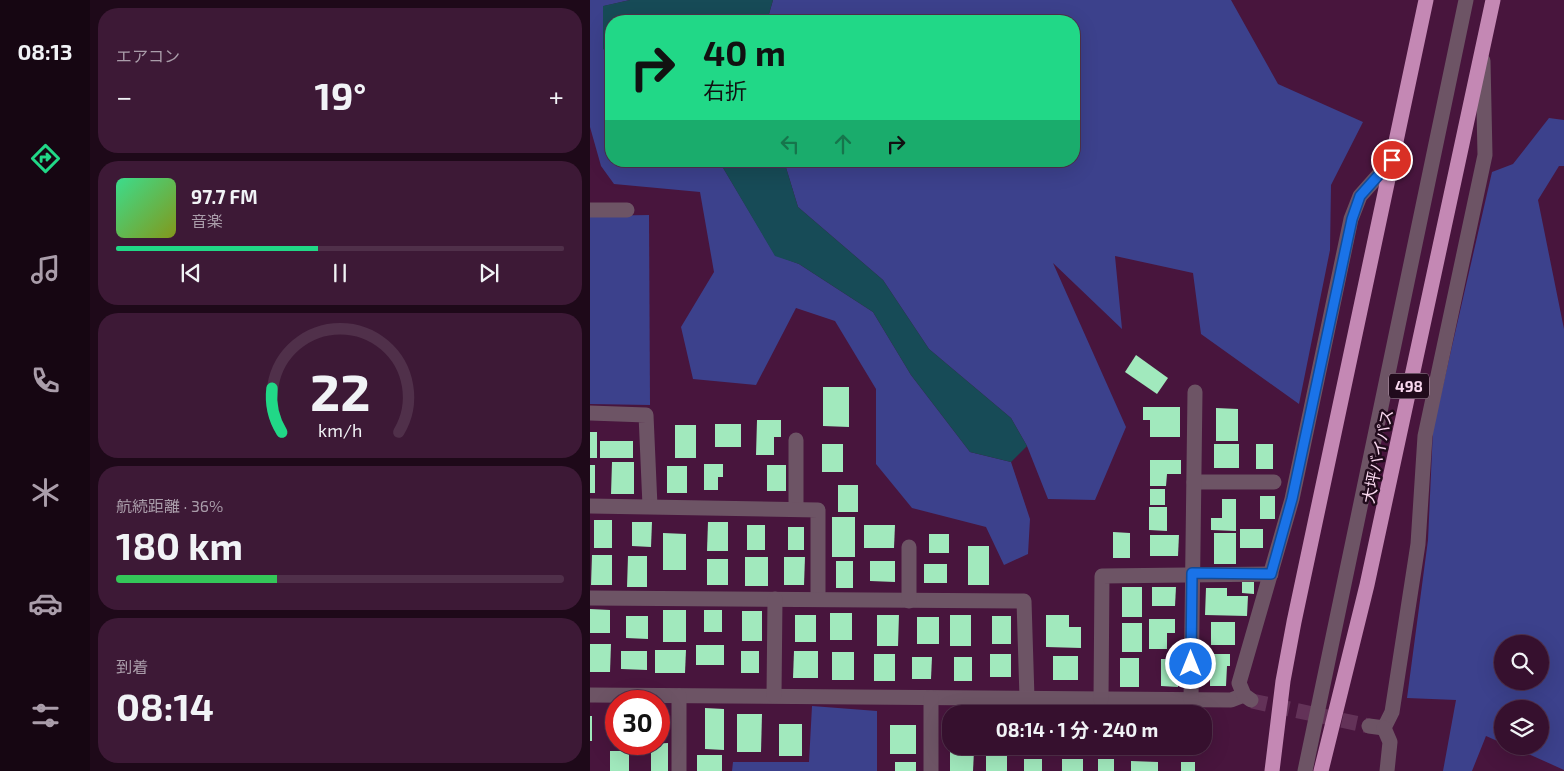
<!DOCTYPE html>
<html lang="ja">
<meta charset="utf-8">
<style>
body{margin:0;font-family:"Exo 2","Noto Sans JP",sans-serif;background:#3d1936;color:#f1f3f6;height:100vh;display:flex;flex-direction:column;font-size:19px;white-space:nowrap}
*{box-sizing:border-box;margin:0}
p{font-size:16px;color:#aa9daa}
.icon{flex:none;width:28px;height:28px;fill:none;stroke:currentColor;stroke-width:2;stroke-linecap:round;stroke-linejoin:round}
.map{position:relative;flex:1;overflow:hidden}
.drawer{display:flex;flex-direction:column;gap:8px;padding:8px;background:#1e0919;width:500px}
.drawer>*{flex:none}
.hud{position:absolute;left:15px;top:15px;width:475px;height:152px;border-radius:20px;box-shadow:0 5px 20px #0002,0 0 0 1px #50304a;background:#21d887;color:#111;overflow:hidden}
.tools{position:absolute;left:904px;top:635px;display:grid;gap:10px}
.tools a{display:grid;place-items:center;width:55px;height:55px;border-radius:50%;background:#36102e;box-shadow:0 5px 20px #0002,0 0 0 1px #50304a;font-size:25px}
.speed{position:absolute;left:15px;top:690px;display:flex;gap:10px;font-size:25px;font-weight:700;text-align:center}
.speed>*{display:grid;place-content:center;width:65px;height:65px;border-radius:50%;background:#36102e;box-shadow:0 5px 20px #0002,0 0 0 1px #50304a;line-height:1}
.speed .limit{border:8px solid #d22;background:#fff;color:#111}
.pin{position:absolute;display:grid;place-items:center;width:42px;height:42px;color:#fff;margin:-21px;border:2px solid #fff;border-radius:50%;box-shadow:0 1px 5px #0007}
.me{position:absolute;width:55px;margin:-28px;rotate:0deg;stroke-linejoin:round;filter:drop-shadow(0 0 4px #0008)}
.turn{display:flex;align-items:center;gap:18px;height:105px;padding:0 15px;font-size:22px}
.turn .icon{width:65px;height:65px;stroke-width:2.5}
.turn b{display:block;font-size:35px;line-height:42px}
.lanes{display:flex;align-items:center;height:48px;padding:0 15px;background:#0003;justify-content:center;gap:25px;direction:ltr}
.lanes .off{opacity:.35}
.big{font-size:38px;font-weight:700;line-height:1.1}
.drawer .card{flex:1;display:flex;flex-direction:column;justify-content:center;gap:8px;min-width:0;padding:0 18px;border-radius:20px;background:#3d1936}
.drawer .dial{align-items:center;gap:0}
.dial svg{height:130px;overflow:visible;fill:none;stroke:#50304a;stroke-width:7;stroke-linecap:round;text-anchor:middle}
.dial text{fill:#f1f3f6;stroke:none}
.song{display:flex;align-items:center;gap:15px}
.cover{width:60px;height:60px;border-radius:8px;background:linear-gradient(135deg,hsl(150 70% 55%),hsl(70 70% 35%))}
.played{height:5px;border-radius:2px;background:linear-gradient(90deg,#21d887 45%,#50304a 45%)}
.keys{display:flex;justify-content:space-around;direction:ltr}
.heat{display:flex;justify-content:space-between;align-items:center;font-size:28px;direction:ltr}
.charge{height:8px;border-radius:4px;background:linear-gradient(90deg,#34c759 36%,#50304a 0)}
.trip{position:absolute;left:352px;top:705px;width:270px;height:50px;border-radius:20px;background:#36102e;box-shadow:0 5px 20px #0002,0 0 0 1px #50304a;font-weight:700;line-height:50px;text-align:center}
main{display:flex;flex:1;min-height:0}
.tab-bar{display:flex;flex-direction:column;width:90px;justify-content:space-around;align-items:center;background:#160612;color:#aa9daa}
.tab-bar .icon{width:35px;height:35px}
.tab-bar .active{color:#21d887}
.tab-bar b{font-size:22px;color:#f1f3f6}
.map>svg:first-child{display:block}
.green{fill:#3c418c;fill-rule:evenodd}
.water{fill:#174b57}
.building{fill:#a1e9bd}
.lines{fill:none;stroke-linecap:round;stroke-linejoin:round}
.minor-tunnel{stroke:#633258;stroke-width:15;stroke-dasharray:15 8;stroke-linecap:butt}
.minor{stroke:#6d5465;stroke-width:15}
.highway{stroke:#c488b4;stroke-width:15}
.route-casing{stroke:#114b97;stroke-width:12}
.route{stroke:#1a73e8;stroke-width:9}
.labels{text-anchor:middle;dominant-baseline:central;stroke-width:5;stroke-linejoin:round;paint-order:stroke}
.shield{fill:#210b1c;stroke:#b89ab0;stroke-width:1}
.shield-label{font-size:15px;font-weight:bold;fill:#f9d8ef}
.street-label{font-size:16px;fill:#f9d8ef;stroke:#210b1c}
</style>
<main>
<nav class="tab-bar">
<b>08:13</b>
<svg class="icon active" aria-label="directions" viewBox="0 0 24 24"><path d="M12 3l9 9-9 9-9-9zM9 14v-3h6M13 9l2 2-2 2"/></svg>
<svg class="icon" aria-label="music" viewBox="0 0 24 24"><path d="M9 18V5l10-2v13"/><circle cx="6" cy="18" r="3"/><circle cx="16" cy="16" r="3"/></svg>
<svg class="icon" aria-label="phone" viewBox="0 0 24 24"><path d="M5 4h4l2 5-3 2q2 4 5 5l2-3 5 2v4C11 20 4 13 5 4z"/></svg>
<svg class="icon" aria-label="climate" viewBox="0 0 24 24"><path d="M12 3v18M4 7l16 10M4 17L20 7"/></svg>
<svg class="icon" aria-label="car" viewBox="0 0 24 24"><path d="M5 17H2v-5l4-1 3-4h7l3 4 3 1v5h-3M9 17h6M6 11h13"/><circle cx="7" cy="17" r="2"/><circle cx="17" cy="17" r="2"/></svg>
<svg class="icon" aria-label="filters" viewBox="0 0 24 24"><path d="M4 7h16M4 17h16"/><circle cx="9" cy="7" r="2"/><circle cx="15" cy="17" r="2"/></svg>
</nav>
<section class="drawer">
<div class="card"><p>エアコン</p>
<div class="heat"><a>−</a><b class="big">19°</b><a>+</a></div>
</div>
<div class="card">
<div class="song"><i class="cover"></i><div><b>97.7 FM</b><p>音楽</p></div></div>
<div class="played"></div>
<div class="keys"><svg class="icon" aria-label="previous" viewBox="0 0 24 24"><path d="M18 5L8 12l10 7zM5 5v14"/></svg><svg class="icon" aria-label="pause" viewBox="0 0 24 24"><path d="M8 5v14M16 5v14"/></svg><svg class="icon" aria-label="next" viewBox="0 0 24 24"><path d="M6 5l10 7-10 7zM19 5v14"/></svg></div>
</div>
<div class="card dial"><svg viewBox="0 0 100 80">
<path d="M14 69A42 42 0 1 1 86 69"/>
<path d="M14 69A42 42 0 0 1 8 42" stroke="#21d887"/>
<text x="50" y="56" font-size="32" font-weight="700">22</text>
<text x="50" y="72" font-size="11">km/h</text>
</svg></div>
<div class="card"><p>航続距離 · 36%</p><b class="big">180 km</b><div class="charge"></div></div>
<div class="card"><p>到着</p><b class="big">08:14</b></div>
</section>
<div class="map">
<svg width="974" height="771" viewBox="0 0 974 771">
<rect width="100%" height="100%" fill="#48153d"/>
<g class="green">
<path d="M0 0H40L14 6 13 49 21 51V161H129L185 255 209 264 283 312 321 375 380 452 421 462 440 519 438 554 414 565 396 527 322 508 286 464V389L245 321 206 308 166 385 103 379 91 327 124 272 110 192 24 184 11 166 0 127Z"/>
<path d="M183 0H641L688 84 773 122 741 185 740 250 709 404 611 334 603 273 525 256 532 329 463 263 536 427 505 500 458 499 437 446 421 418 339 349 293 280 208 207 194 161H484V21H177Z"/>
<path d="M959 118 974 120V166H969L948 200 974 329V770L921 746H950V709H912V743L896 736 882 771H853L866 700 817 698 838 540 843 429 902 172 923 164ZM912 644H950V681H912Z"/>
<path d="M59 215 60 405 0 404V216Z"/>
<path d="M222 706 287 711V771H142L143 762H219Z"/>
</g>
<g class="water">
<path d="M40 0H183L177 21H21V51L13 49V6Z"/>
<path d="M129 161H194L208 207 293 280 339 349 421 418 437 446 421 462 380 452 321 375 283 312 209 264 185 256Z"/>
</g>
<g class="building">
<path d="M546 355 578 378 567 394 535 372Z"/>
<path d="M233 387H259V427L233 426Z"/>
<path d="M553 407H590V437H560V420H553Z"/>
<path d="M626 408 648 409V441H626Z"/>
<path d="M167 420H191V437H184V455H166Z"/>
<rect x="125" y="424" width="26" height="23"/>
<rect x="85" y="425" width="21" height="33"/>
<rect x="0" y="432" width="7" height="26"/>
<rect x="10" y="441" width="33" height="17"/>
<rect x="232" y="444" width="21" height="28"/>
<rect x="624" y="444" width="25" height="24"/>
<rect x="666" y="444" width="17" height="25"/>
<path d="M560 460H591V474H577L576 486H560Z"/>
<path d="M22 462H44V494H21Z"/>
<path d="M114 464H133V477H128V490H114Z"/>
<rect x="0" y="465" width="5" height="28"/>
<rect x="177" y="465" width="19" height="26"/>
<rect x="77" y="466" width="20" height="27"/>
<rect x="248" y="485" width="20" height="27"/>
<rect x="560" y="489" width="15" height="16"/>
<rect x="670" y="496" width="15" height="23"/>
<path d="M632 499H646V531L621 530V518H632Z"/>
<path d="M559 507H577V531L559 530Z"/>
<rect x="242" y="517" width="23" height="40"/>
<rect x="4" y="520" width="18" height="28"/>
<path d="M42 522H62L61 547 42 546Z"/>
<path d="M118 522H138V551H117Z"/>
<rect x="157" y="525" width="18" height="25"/>
<path d="M274 525H305L304 548H274Z"/>
<rect x="198" y="527" width="16" height="23"/>
<rect x="650" y="529" width="23" height="19"/>
<path d="M523 532 540 533V558H523Z"/>
<path d="M73 533 96 534V570H73Z"/>
<rect x="624" y="533" width="22" height="31"/>
<rect x="339" y="534" width="20" height="19"/>
<path d="M560 535H589L588 556H560Z"/>
<rect x="378" y="546" width="21" height="39"/>
<path d="M2 555H22V585H1Z"/>
<path d="M38 556H57V587H37Z"/>
<rect x="155" y="557" width="23" height="29"/>
<path d="M194 557H215L214 585H194Z"/>
<rect x="117" y="559" width="21" height="26"/>
<rect x="246" y="561" width="17" height="27"/>
<path d="M280 561H305V582L280 581Z"/>
<rect x="334" y="564" width="23" height="19"/>
<path d="M652 582H664V594L652 593Z"/>
<rect x="532" y="587" width="20" height="30"/>
<path d="M562 587H586L585 606H562Z"/>
<path d="M616 588H637V596H658L657 616 615 615Z"/>
<path d="M0 609 20 610V633H0Z"/>
<rect x="73" y="610" width="23" height="32"/>
<rect x="114" y="610" width="18" height="22"/>
<rect x="152" y="611" width="20" height="30"/>
<rect x="240" y="613" width="22" height="27"/>
<rect x="205" y="615" width="21" height="27"/>
<path d="M287 615H309L308 646H287Z"/>
<rect x="360" y="615" width="21" height="31"/>
<path d="M456 615H479V627H491V648L456 647Z"/>
<path d="M36 616H58V639L36 638Z"/>
<rect x="402" y="616" width="19" height="28"/>
<rect x="327" y="617" width="22" height="27"/>
<path d="M559 619H585V633H577V649H559Z"/>
<rect x="621" y="622" width="24" height="23"/>
<rect x="532" y="623" width="20" height="29"/>
<path d="M0 644H21L20 672H0Z"/>
<rect x="106" y="645" width="28" height="20"/>
<path d="M65 650H96L95 673H65Z"/>
<path d="M31 651H57V670L31 669Z"/>
<rect x="151" y="651" width="18" height="22"/>
<path d="M204 651H228V678H203Z"/>
<rect x="242" y="652" width="22" height="28"/>
<rect x="284" y="654" width="21" height="27"/>
<rect x="400" y="654" width="21" height="23"/>
<path d="M620 654H640V666H637L636 686H620Z"/>
<rect x="463" y="656" width="25" height="24"/>
<path d="M322 657H342L341 679H322Z"/>
<rect x="364" y="657" width="18" height="24"/>
<rect x="530" y="658" width="19" height="29"/>
<path d="M571 659H588V687L571 686Z"/>
<path d="M115 708 134 709V750L115 749Z"/>
<path d="M69 711H78L77 734H69Z"/>
<path d="M147 714H172L171 752H147Z"/>
<rect x="23" y="715" width="3" height="24"/>
<rect x="0" y="716" width="2" height="25"/>
<rect x="189" y="724" width="23" height="32"/>
<rect x="300" y="725" width="26" height="29"/>
<path d="M78 743V771H61V744Z"/>
<rect x="360" y="746" width="24" height="2"/>
<path d="M470 746H490L489 750H470Z"/>
<rect x="540" y="746" width="20" height="6"/>
<rect x="591" y="746" width="19" height="8"/>
<path d="M360 750 384 751 383 771H360Z"/>
<rect x="20" y="751" width="19" height="20"/>
<rect x="396" y="753" width="21" height="18"/>
<rect x="107" y="755" width="25" height="16"/>
<rect x="434" y="759" width="18" height="12"/>
<rect x="472" y="759" width="21" height="12"/>
<rect x="508" y="759" width="16" height="12"/>
<path d="M541 761 568 762V771H541Z"/>
<rect x="305" y="762" width="21" height="9"/>
<rect x="591" y="762" width="14" height="9"/>
</g>
<g class="lines">
<path class="minor-tunnel" d="M662 701 779 726"/>
<g class="minor">
<path d="M0 210H37"/>
<path d="M0 413 56 415 60 506"/>
<path d="M206 440V509"/>
<path d="M604 482H684"/>
<path d="M0 506 228 510V599"/>
<path d="M0 598 434 601 437 698"/>
<path d="M319 601V547"/>
<path d="M0 695 641 700 654 695"/>
<path d="M184 695 185 599"/>
<path d="M511 699 512 576 681 574"/>
<path d="M601 700 605 392"/>
<path d="M661 700 654 695 649 683 702 499 761 219 770 196 802 160"/>
<path d="M779 726 794 728 802 712 828 544 835 436 895 155 893 61"/>
<path d="M794 728 800 742 797 771"/>
<path d="M89 771V696"/>
<path d="M341 771V698"/>
<path d="M715 771 876 0"/>
</g>
<g class="highway">
<path d="M682 771 693 681 704 622 836 0"/>
<path d="M731 771 777 585 903 0"/>
</g>
</g>
<g class="lines">
<defs>
<path id="route" d="M601 664 602 573 681 574 702 499 762 219 770 196 802 160"/>
</defs>
<use href="#route" class="route-casing"/>
<use href="#route" class="route"/>
</g>
<g class="labels">
<rect class="shield" x="799" y="373.5" width="40" height="25" rx="4"/>
<g class="shield-label">
<text x="819" y="386">498</text>
</g>
<g class="street-label">
<text transform="translate(787 456) rotate(-78)">大坪バイパス</text>
</g>
</g>
</svg>
<div class="tools">
<a><svg class="icon" aria-label="search" viewBox="0 0 24 24"><circle cx="10" cy="10" r="6"/><path d="M15 15l6 6"/></svg></a>
<a><svg class="icon" aria-label="layers" viewBox="0 0 24 24"><path d="M12 4l9 5-9 5-9-5zM3 14l9 5 9-5"/></svg></a>
</div>
<div class="speed"><div class="limit">30</div></div>
<div class="pin" style="left:802px;top:160px;background:#d93025"><svg class="icon" aria-label="arrive" viewBox="0 0 24 24"><path d="M6 21V4h12l-3 4 3 4H6"/></svg></div>
<svg class="me" style="left:601px;top:664px" viewBox="-20 -20 40 40"><circle r="17" fill="#1a73e8" stroke="#fff" stroke-width="3"/><path d="M0-11L8 9 0 5-8 9z" fill="#fff"/></svg>
<div class="trip">08:14 · 1 分 · 240 m</div>
<div class="hud">
<div class="turn"><svg class="icon" aria-label="right" viewBox="0 0 24 24"><path d="M7 20v-9h11M14 6l5 5-5 5"/></svg><div><b>40 m</b>右折</div></div>
<div class="lanes"><svg class="icon off" aria-label="left" viewBox="0 0 24 24"><path d="M17 20v-9H6M10 6l-5 5 5 5"/></svg><svg class="icon off" aria-label="ahead" viewBox="0 0 24 24"><path d="M12 20V5M6 11l6-6 6 6"/></svg><svg class="icon" aria-label="right" viewBox="0 0 24 24"><path d="M7 20v-9h11M14 6l5 5-5 5"/></svg></div>
</div>
</div>
</main>
